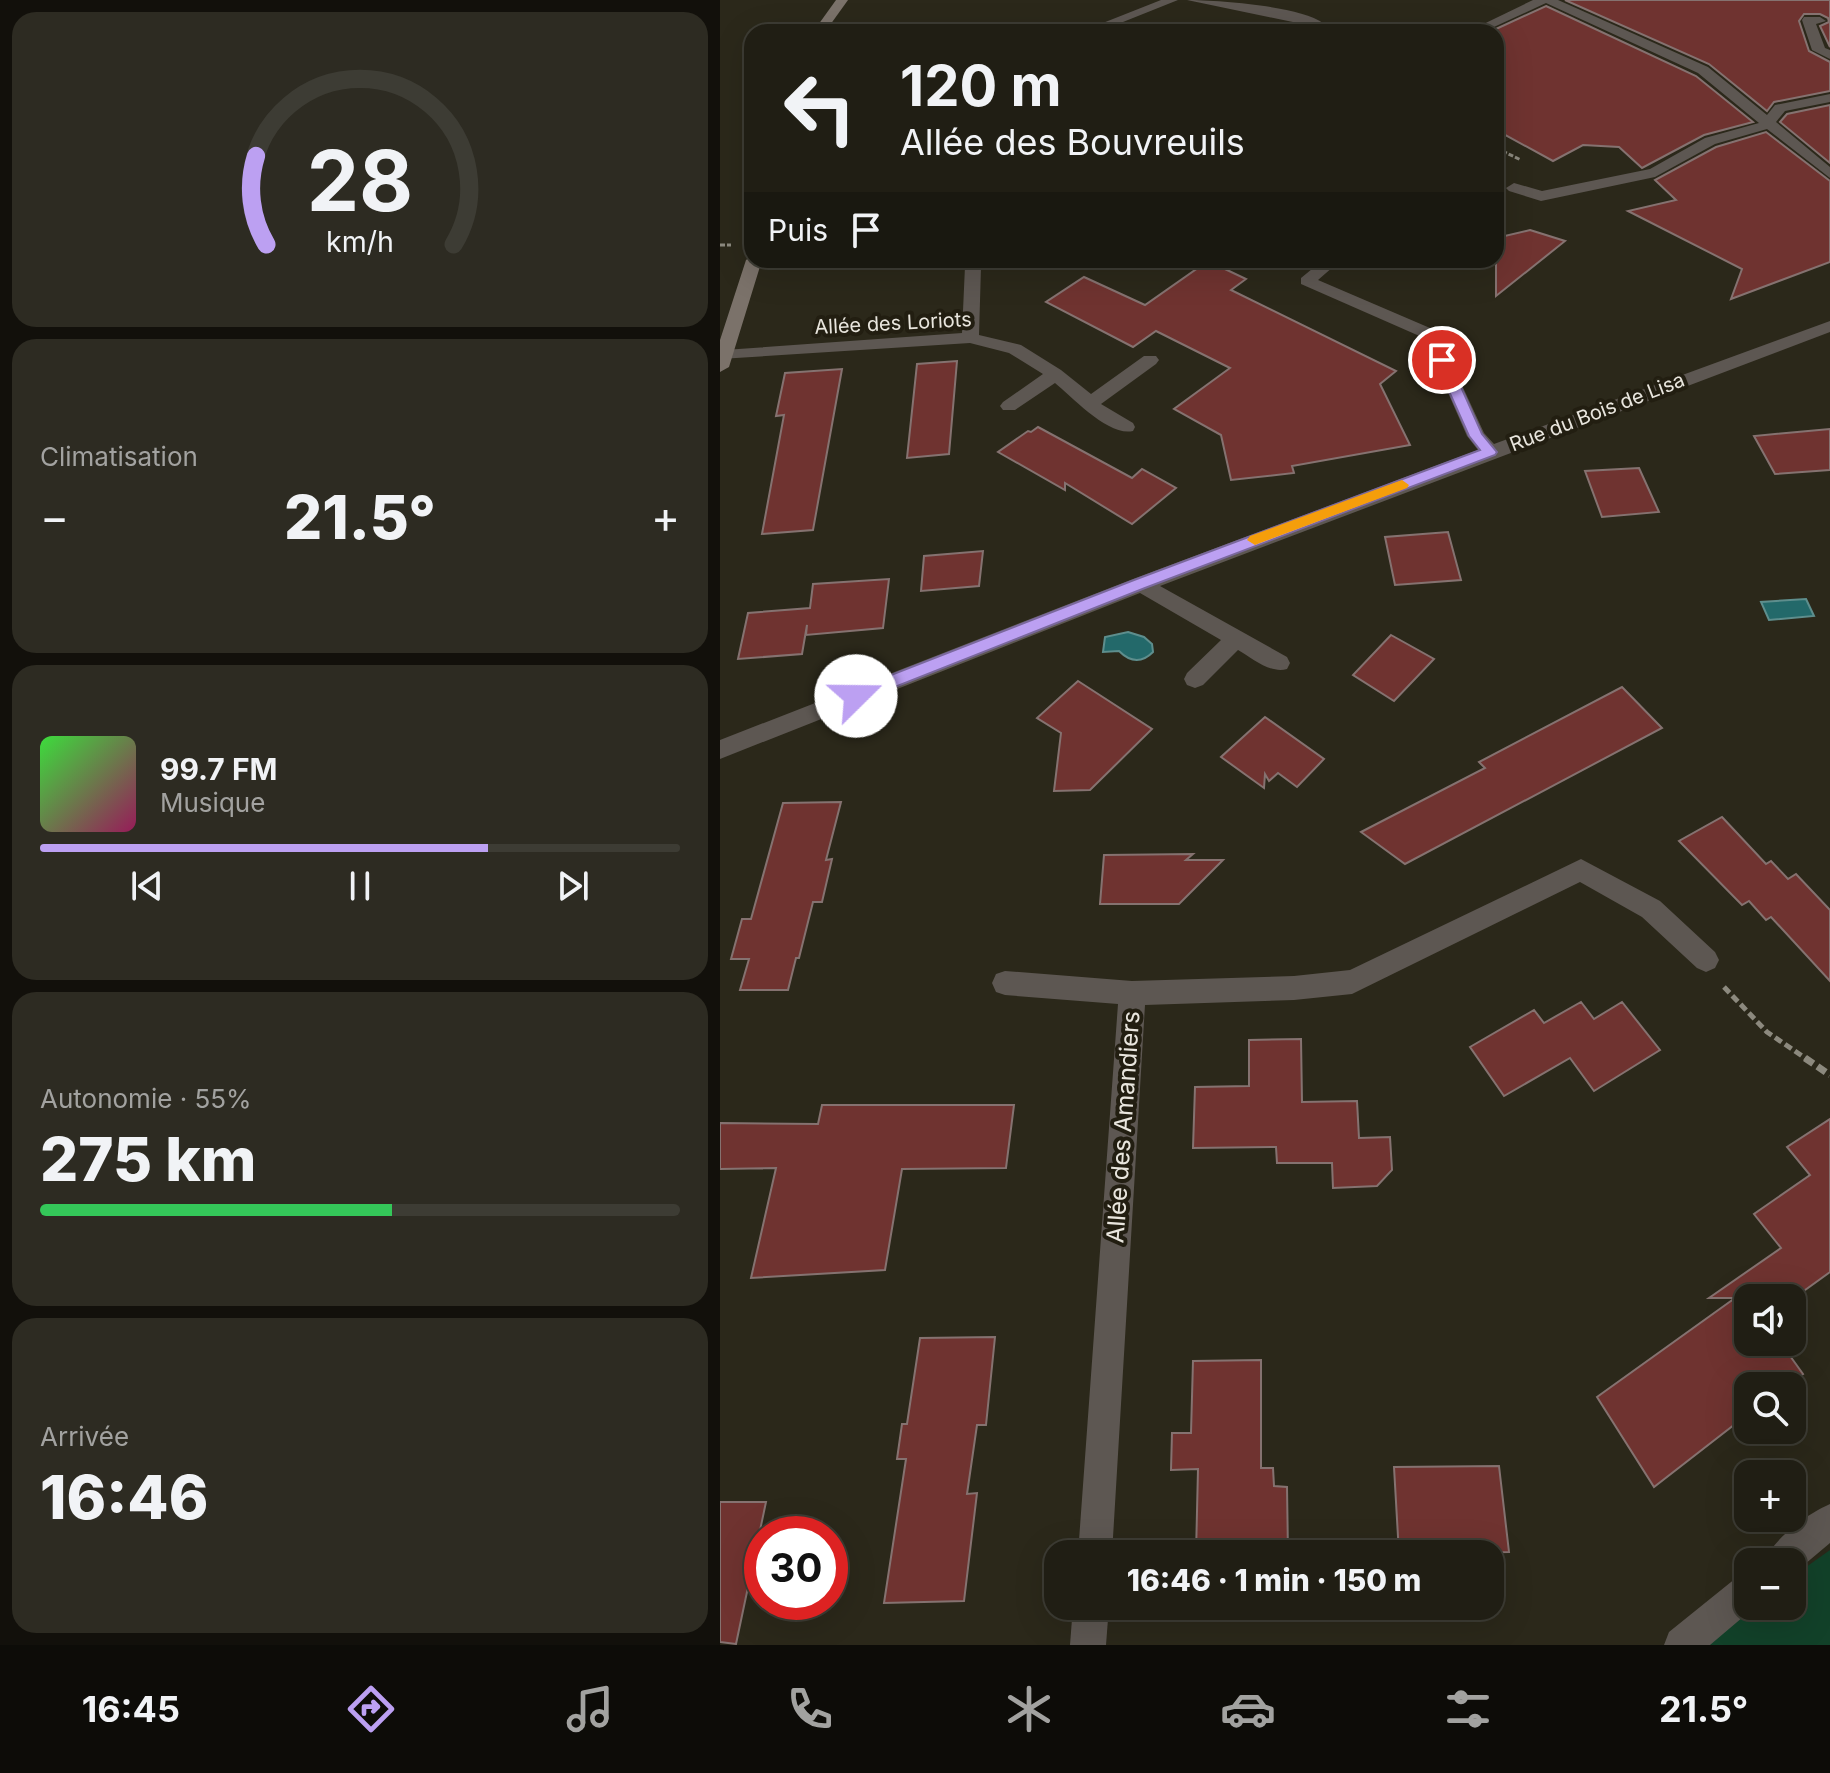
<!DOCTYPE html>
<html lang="fr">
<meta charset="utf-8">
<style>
body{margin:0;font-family:Inter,sans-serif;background:#2d2b22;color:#f1f3f6;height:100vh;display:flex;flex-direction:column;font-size:30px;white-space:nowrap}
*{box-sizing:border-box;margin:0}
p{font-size:26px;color:#a2a2a0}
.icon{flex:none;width:44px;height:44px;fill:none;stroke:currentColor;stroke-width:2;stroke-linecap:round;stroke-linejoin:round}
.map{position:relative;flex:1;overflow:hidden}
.details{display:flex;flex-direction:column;gap:12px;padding:12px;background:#12100b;width:720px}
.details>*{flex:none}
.top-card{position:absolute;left:24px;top:24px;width:760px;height:244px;border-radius:24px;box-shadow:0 8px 32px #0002,0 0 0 2px #3d3c34;background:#201e14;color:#f1f3f6;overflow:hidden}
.buttons{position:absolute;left:1014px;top:1284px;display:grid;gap:16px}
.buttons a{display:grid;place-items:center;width:72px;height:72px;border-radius:16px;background:#201e14;box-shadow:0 8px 32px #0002,0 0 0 2px #3d3c34;font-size:40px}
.speed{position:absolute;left:24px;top:1516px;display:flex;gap:16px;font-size:40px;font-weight:700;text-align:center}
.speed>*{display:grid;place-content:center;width:104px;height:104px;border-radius:50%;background:#201e14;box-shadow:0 8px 32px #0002,0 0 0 2px #3d3c34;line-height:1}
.speed .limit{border:12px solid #d22;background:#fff;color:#111}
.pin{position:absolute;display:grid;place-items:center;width:68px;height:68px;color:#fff;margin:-34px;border:4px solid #fff;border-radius:50%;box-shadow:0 2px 8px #0007}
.me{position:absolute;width:88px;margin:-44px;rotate:68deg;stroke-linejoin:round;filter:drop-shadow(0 0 6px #0008)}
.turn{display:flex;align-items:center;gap:28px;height:168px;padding:0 24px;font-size:36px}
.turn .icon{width:104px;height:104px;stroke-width:2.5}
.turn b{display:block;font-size:56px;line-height:68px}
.then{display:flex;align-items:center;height:76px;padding:0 24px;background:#0003;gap:16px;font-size:30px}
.big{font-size:60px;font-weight:800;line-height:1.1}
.details .widget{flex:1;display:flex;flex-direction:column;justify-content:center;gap:12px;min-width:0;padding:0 28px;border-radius:24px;background:#2d2b22}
.details .dial{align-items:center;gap:0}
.dial svg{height:208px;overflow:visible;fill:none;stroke:#3d3c34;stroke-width:7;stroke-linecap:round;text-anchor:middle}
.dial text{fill:#f1f3f6;stroke:none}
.song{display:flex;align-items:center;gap:24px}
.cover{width:96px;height:96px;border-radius:12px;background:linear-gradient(135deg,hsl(120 70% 55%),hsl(330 70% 35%))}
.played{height:8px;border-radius:4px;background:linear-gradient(90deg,#bca0f2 70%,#3d3c34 70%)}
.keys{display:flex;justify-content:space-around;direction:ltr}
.heat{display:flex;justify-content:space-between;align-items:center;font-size:44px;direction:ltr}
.charge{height:12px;border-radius:6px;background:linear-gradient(90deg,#34c759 55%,#3d3c34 0)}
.trip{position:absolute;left:324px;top:1540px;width:460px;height:80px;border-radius:24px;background:#201e14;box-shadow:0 8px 32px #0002,0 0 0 2px #3d3c34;font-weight:800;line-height:80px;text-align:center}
.tabs{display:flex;height:128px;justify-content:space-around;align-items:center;background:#0d0c08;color:#a2a2a0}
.tabs .icon{width:56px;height:56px}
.tabs .selected{color:#bca0f2}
.tabs b{font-size:36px;color:#f1f3f6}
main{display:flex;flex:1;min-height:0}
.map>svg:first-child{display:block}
.green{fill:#124129}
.water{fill:#23696a;stroke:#5e8e8d;stroke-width:2}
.building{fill:#6f3330;stroke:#857270;stroke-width:2}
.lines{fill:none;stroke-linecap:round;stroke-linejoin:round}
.path-far2{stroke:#8c897e;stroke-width:3;stroke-dasharray:5 2;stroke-linecap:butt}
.path-far1{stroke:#8c897e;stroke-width:5;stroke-dasharray:8 4;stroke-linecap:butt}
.path{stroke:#8c897e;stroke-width:7;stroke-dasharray:10 5;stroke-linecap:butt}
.street{fill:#5d5752;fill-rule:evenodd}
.secondary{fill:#7b726a;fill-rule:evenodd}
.route{fill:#bca0f2;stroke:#7a689d;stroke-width:2}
.slow{fill:#f59e0b}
.labels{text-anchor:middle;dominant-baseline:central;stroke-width:8;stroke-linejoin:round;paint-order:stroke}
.far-street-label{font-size:20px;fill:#e9e6de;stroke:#221e11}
.street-label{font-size:24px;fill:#e9e6de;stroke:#221e11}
</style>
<main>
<section class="details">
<div class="widget dial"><svg viewBox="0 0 100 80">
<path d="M14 69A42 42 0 1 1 86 69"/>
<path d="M14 69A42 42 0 0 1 10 35" stroke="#bca0f2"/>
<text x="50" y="56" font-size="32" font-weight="700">28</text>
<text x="50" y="72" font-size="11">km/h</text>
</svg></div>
<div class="widget"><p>Climatisation</p>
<div class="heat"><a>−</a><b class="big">21.5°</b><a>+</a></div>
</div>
<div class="widget">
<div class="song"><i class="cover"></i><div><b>99.7 FM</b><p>Musique</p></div></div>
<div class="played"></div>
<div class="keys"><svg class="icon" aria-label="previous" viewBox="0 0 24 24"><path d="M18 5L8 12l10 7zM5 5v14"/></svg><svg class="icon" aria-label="pause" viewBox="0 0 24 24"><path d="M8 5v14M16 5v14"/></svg><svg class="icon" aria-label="next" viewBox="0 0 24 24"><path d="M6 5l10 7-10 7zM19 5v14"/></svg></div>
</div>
<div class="widget"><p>Autonomie · 55%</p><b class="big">275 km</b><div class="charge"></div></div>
<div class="widget"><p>Arrivée</p><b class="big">16:46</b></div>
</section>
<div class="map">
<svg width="1110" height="1645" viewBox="0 0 1110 1645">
<rect width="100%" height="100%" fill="#2b281a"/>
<path class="green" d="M1110 1550V1645H983L1034 1606H1072V1577Z"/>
<g class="water">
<path d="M1086 599 1094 616 1049 620 1041 602Z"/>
<path d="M408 632 424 637 432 644 433 652C421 664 410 662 399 651L383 652 385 637Z"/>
</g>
<g class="building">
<path d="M845 0H1110V47L1100 26 1109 22 1108 18 1100 14H1084L1079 21 1089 51 1110 62V91L1054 102 1047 111 989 64Z"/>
<path d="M826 6 976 76 1033 122 984 135 922 168 899 147 863 145 833 161 776 130V29Z"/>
<path d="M1110 105V163L1060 122 1067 114Z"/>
<path d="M1046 132 1110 181V262L1011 299 1022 269 908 211 956 200 935 180 996 147Z"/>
<path d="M810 230 845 241 776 296V238Z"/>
<path d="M488 261 526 279 511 290 676 371 660 384 690 445 572 466 574 473 511 480 501 435 454 409 510 368 436 331 413 347 326 302 364 277 425 305Z"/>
<path d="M237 361 229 454 187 458 197 364Z"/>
<path d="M122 369 93 530 42 534 64 415 56 416 65 373Z"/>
<path d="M318 427 412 478 422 469 456 488 412 524 345 483V490L278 452 308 431 311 432Z"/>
<path d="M1110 429V470L1055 474 1034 436Z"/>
<path d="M919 468 939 512 882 517 865 471Z"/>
<path d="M728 532 741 580 675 585 665 537Z"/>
<path d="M263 551 259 586 201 591 204 556Z"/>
<path d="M169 579 163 628 86 635 87 625 82 654 18 659 28 613 90 608 93 584Z"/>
<path d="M671 635 714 659 674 701 633 675Z"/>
<path d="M358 681 432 729 370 790 334 791 341 733 317 718Z"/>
<path d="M902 687 942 728 685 864 641 832 765 768 759 762Z"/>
<path d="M545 717 604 759 577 787 558 773 549 781 545 774 544 788 501 757Z"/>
<path d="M121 802 106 860 112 859 102 902H93L79 958H76L68 990H20L29 959H11L22 919H31L63 803Z"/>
<path d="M1002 817 1046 864 1051 861 1068 879 1076 874 1110 910V981L1051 917 1046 920 1029 901 1022 905 959 841Z"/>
<path d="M473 854 466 860H503L459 904H380L384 855Z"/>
<path d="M861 1002 874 1019 902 1002 940 1050 874 1091 850 1058 784 1096 750 1047 814 1010 824 1023Z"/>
<path d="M581 1039 582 1102 637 1101 639 1138 670 1137 672 1170 657 1186 613 1188 612 1163H557L556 1147 473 1148 475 1087 529 1086V1040Z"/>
<path d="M102 1105H294L286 1168 182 1169 165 1270 31 1278 56 1168 0 1169V1123L98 1124Z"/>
<path d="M1110 1119V1272L1074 1298H1028V1342H1060L1083 1374 1067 1386H1028V1414L934 1487 877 1397 1015 1298H989L1061 1248 1034 1214 1090 1175 1067 1147Z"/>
<path d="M275 1337 266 1425H257L247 1494 257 1493 244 1601 164 1603 186 1459H177L182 1424H187L200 1338Z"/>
<path d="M541 1360V1468H553L554 1486 567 1487 568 1554H476L478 1469 451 1470 452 1433H471L473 1361Z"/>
<path d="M779 1466 789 1552 679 1554 674 1467Z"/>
<path d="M0 1502H46L16 1644 0 1642Z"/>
</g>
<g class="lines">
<g class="path-far2">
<path d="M776 148 801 160"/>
<path d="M0 245H11"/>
</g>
<path class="path-far1" d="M1004 987 1047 1032 1088 1060"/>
<path class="path" d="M1085 1058 1110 1075"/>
<g class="street">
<path d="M441 0H458L378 32H360Z"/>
<path d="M467 0C498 0 580 6 603 23L597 27Z"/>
<path d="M813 0H838L988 67 1047 115 1055 105 1110 94V102L1065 111 1056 122 1110 167V178L1047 129 995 144 935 177 821 201 789 191 786 188 794 183 822 191 930 169 985 138 1039 123 978 73 826 3 763 32H747Z"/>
<path d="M1084 17H1100L1106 21 1096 24 1105 48 1110 50V59L1092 50 1082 20Z"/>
<path d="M250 260H268L261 267 259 335 301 345 341 370 371 394 424 356H436L439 360 436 364 381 404 413 423 415 427 413 431C389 437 352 397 335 383L295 410H283L280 406 283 402 323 374 289 353 250 343 0 359V351L4 350 242 333 245 266Z"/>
<path d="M603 260H621L598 280 717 331 764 433 774 444 1110 321V332L440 586 567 657 570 663 567 669C550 674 532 658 518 650L483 685 475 688 467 685 464 679 467 673 501 640 420 593 0 759V740L413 579 758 450 747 436 704 338 581 284V278Z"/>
<path d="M861 859 940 901 995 952 999 960 995 968 986 972 977 968 922 917 860 882 632 994 574 1000 425 1005 392 1554H358L398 1004 285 995 276 992 272 983 276 974 285 971 412 981 574 976 630 970Z"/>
<path d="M1110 1504V1543L1072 1575V1562H1044C1053 1539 1087 1514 1110 1504Z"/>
<path d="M1028 1573V1606H1036L990 1645H944L949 1632 1016 1578Z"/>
<path d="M353 1606H389L386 1645H350Z"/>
</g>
<g class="secondary">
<path d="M116 0H128L105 32H93Z"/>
<path d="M32 256V260H42L9 367 0 372V340L26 260Z"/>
</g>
</g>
<path class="route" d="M722 356 729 360 762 434 777 452 775 455 425 588 142 700H130L128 696 130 691 414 580 760 450 749 436 715 360Z"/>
<path class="slow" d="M682 480 689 485 687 488 540 543 535 545 527 540 530 536Z"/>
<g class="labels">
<g class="far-street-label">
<text transform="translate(173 323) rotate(-3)">Allée des Loriots</text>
<text transform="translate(877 412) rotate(-21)">Rue du Bois de Lisa</text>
</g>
<g class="street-label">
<text transform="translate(403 1127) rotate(-86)">Allée des Amandiers</text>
</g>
</g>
</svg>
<div class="buttons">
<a><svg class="icon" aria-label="sound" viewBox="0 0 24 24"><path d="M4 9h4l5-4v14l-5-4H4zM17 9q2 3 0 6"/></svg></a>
<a><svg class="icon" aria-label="search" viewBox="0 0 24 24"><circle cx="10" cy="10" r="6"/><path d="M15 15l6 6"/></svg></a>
<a>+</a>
<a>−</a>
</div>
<div class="speed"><div class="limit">30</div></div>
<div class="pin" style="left:722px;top:360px;background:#d93025"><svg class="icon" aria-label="arrive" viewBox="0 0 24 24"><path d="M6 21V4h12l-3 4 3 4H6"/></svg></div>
<svg class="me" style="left:136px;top:696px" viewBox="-20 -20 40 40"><circle r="19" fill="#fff"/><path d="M0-13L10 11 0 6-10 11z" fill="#bca0f2"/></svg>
<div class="trip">16:46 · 1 min · 150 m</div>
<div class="top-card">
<div class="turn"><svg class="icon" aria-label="left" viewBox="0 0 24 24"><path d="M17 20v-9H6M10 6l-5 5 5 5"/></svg><div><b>120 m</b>Allée des Bouvreuils</div></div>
<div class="then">Puis<svg class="icon" aria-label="arrive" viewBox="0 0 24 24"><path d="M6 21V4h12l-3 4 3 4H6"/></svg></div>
</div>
</div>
</main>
<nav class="tabs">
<b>16:45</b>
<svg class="icon selected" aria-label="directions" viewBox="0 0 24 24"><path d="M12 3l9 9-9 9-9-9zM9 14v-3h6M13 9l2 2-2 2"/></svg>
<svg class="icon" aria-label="music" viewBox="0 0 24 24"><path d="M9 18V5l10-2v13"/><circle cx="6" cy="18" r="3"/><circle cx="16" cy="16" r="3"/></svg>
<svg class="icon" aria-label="phone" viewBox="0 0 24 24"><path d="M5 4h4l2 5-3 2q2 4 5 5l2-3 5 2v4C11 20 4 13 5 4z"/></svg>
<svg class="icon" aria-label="climate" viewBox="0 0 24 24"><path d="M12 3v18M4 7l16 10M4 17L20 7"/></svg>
<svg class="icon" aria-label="car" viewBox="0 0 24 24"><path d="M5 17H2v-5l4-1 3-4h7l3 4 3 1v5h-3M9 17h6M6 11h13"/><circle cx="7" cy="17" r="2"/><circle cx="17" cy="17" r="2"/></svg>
<svg class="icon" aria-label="filters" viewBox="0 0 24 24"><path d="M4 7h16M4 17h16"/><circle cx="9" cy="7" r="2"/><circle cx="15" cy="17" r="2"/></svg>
<b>21.5°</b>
</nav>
